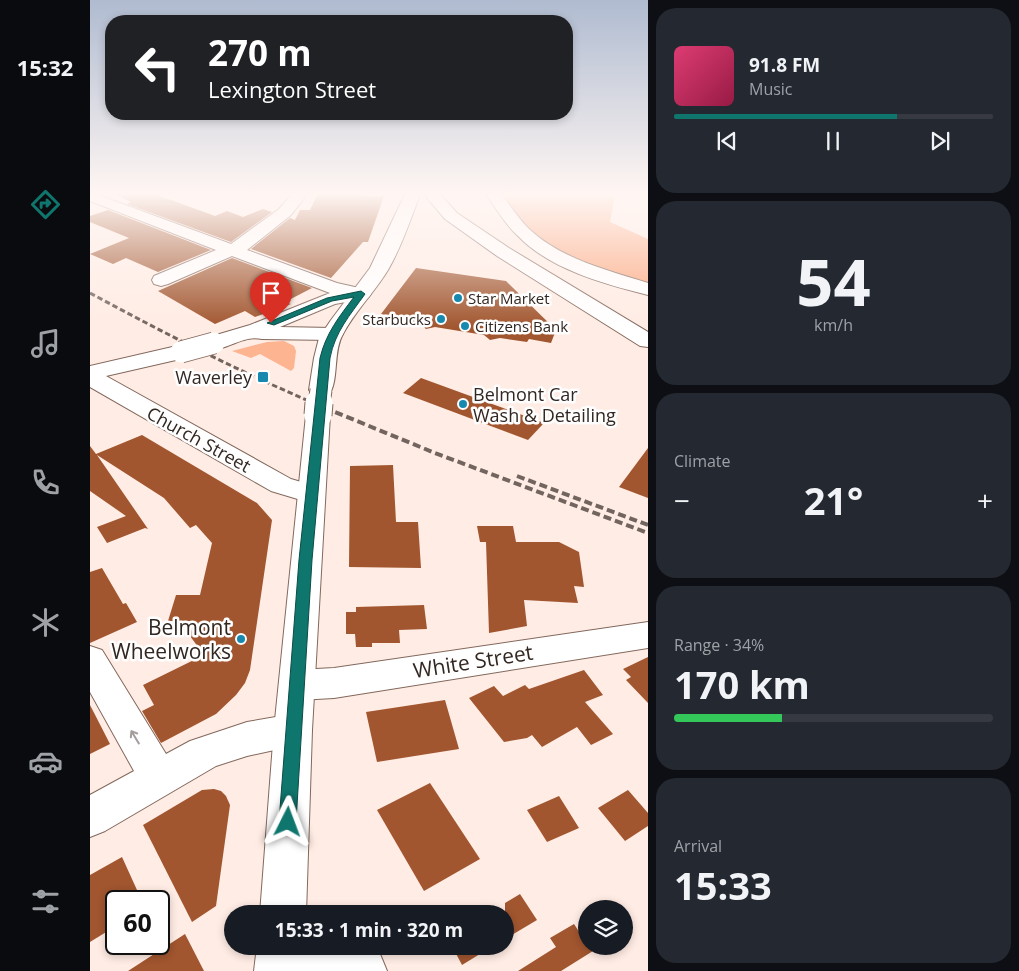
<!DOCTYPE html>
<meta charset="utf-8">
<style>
body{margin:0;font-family:"Open Sans",sans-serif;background:#242831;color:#f1f3f6;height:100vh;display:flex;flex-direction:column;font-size:19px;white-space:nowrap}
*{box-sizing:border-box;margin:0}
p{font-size:16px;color:#9ea1a6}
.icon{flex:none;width:28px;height:28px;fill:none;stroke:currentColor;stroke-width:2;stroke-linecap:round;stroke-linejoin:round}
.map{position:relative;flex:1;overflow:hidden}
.drawer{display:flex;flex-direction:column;gap:8px;padding:8px;background:#0d0f14;width:371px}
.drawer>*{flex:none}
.guide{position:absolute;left:15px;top:15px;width:468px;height:105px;border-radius:20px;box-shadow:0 2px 8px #0003;background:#202124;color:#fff;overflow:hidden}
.controls{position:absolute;left:488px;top:900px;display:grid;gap:10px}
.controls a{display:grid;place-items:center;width:55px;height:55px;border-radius:50%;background:#171b24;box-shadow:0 2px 8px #0003;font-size:25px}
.speed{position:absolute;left:15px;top:890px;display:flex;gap:10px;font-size:25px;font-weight:700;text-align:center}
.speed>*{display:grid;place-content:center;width:65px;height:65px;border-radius:50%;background:#171b24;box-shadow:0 2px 8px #0003;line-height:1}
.speed .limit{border:2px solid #111;border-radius:8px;background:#fff;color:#111}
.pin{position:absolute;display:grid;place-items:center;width:42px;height:42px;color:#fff;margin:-51px -21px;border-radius:50% 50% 50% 0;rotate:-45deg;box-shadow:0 0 5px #0007}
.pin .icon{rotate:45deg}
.me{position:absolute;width:55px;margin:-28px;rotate:3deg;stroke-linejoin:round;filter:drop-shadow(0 0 4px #0008)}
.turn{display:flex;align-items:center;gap:18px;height:105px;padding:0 20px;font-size:22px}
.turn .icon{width:65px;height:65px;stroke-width:2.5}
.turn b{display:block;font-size:35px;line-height:42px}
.big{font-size:38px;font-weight:700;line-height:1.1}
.drawer .card{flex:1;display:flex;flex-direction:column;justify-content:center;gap:8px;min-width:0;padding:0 18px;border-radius:20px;background:#242831}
.drawer .dial{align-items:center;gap:0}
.dial b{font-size:65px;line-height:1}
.song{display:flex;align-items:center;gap:15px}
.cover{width:60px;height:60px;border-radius:8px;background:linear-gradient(135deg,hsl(340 70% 55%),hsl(340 70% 35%))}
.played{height:5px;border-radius:2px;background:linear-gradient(90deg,#0f766e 70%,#363941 70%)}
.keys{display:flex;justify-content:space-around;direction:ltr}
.heat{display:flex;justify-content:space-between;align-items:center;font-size:28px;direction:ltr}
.charge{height:8px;border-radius:4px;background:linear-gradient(90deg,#34c759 34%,#363941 0)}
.trip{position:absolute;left:134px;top:905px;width:290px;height:50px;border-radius:25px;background:#171b24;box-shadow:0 2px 8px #0003;font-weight:700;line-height:50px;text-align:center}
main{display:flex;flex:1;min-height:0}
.tab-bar{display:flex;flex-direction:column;width:90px;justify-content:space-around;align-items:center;background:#090b0e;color:#9ea1a6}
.tab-bar .icon{width:35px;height:35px}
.tab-bar .selected{color:#0f766e}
.tab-bar b{font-size:22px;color:#f1f3f6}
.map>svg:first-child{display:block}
.green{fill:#fdb491}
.forest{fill:#fba77f}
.building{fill:#a1562f}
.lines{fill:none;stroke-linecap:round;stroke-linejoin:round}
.minor-casing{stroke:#83685c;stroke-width:2}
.major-casing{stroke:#83685c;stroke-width:2}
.minor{fill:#fff;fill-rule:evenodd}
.major{fill:#fff;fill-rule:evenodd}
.rail-far1{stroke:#72645e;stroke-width:3;stroke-dasharray:5.5 3;stroke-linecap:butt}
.rail{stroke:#72645e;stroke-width:4;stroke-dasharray:8 4;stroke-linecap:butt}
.minor-bridge-casing{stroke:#83685c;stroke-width:23;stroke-linecap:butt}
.major-bridge-far1-casing{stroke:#83685c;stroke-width:23;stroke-linecap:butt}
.major-bridge-casing{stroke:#83685c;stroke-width:29;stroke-linecap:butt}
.minor-bridge{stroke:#fff;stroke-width:21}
.major-bridge-far1{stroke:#fff;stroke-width:21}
.major-bridge{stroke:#fff;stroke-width:27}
.oneway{stroke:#a39d9b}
.route{fill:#0f766e;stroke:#0a4d48}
.poi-dot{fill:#1789ae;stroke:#fefefe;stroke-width:2}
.labels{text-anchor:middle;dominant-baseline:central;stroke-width:5;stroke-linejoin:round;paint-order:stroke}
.far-poi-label{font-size:15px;fill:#322621;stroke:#fefefe;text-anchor:start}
.poi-label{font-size:18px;fill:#322621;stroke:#fefefe;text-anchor:end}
.street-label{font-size:18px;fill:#322621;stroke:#fefefe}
.near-poi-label{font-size:21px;fill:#322621;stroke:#fefefe;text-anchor:end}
.near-street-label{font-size:21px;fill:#322621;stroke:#fefefe}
</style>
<main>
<nav class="tab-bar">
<b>15:32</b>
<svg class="icon selected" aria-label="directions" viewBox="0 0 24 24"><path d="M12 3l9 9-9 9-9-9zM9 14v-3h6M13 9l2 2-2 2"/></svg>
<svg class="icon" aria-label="music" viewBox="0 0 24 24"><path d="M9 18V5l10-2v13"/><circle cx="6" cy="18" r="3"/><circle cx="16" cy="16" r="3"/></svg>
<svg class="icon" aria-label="phone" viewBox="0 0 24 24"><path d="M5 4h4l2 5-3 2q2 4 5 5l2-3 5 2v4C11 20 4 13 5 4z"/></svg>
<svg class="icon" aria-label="climate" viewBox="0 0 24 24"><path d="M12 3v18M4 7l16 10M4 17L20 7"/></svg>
<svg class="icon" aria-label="car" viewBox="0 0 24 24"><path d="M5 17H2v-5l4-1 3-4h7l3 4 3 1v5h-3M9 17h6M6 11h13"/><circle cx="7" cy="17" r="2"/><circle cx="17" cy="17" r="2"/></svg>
<svg class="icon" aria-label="filters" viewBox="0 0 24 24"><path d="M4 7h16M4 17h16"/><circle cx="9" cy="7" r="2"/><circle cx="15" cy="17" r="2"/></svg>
</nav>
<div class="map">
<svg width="558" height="971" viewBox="0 0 558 971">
<rect width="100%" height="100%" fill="#ffece4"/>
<path class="green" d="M194 341 204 346 206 351 204 368 201 371 170 354 161 358 142 351 177 342Z"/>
<path class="forest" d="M410 192H526L520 222 558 239V285C521 273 482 262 450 240 433 228 422 208 410 192Z"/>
<g class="building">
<path d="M20 192H59L125 216 137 211 153 217 173 209 182 212 141 242 37 204 41 202Z"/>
<path d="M228 193 294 196 278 242H273L241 278 161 249 200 218 205 220 210 210H220Z"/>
<path d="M18 210 121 250 68 272 36 258 23 264 0 254 39 238 0 222V216Z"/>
<path d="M142 258 222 288 195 302 201 304 165 317 155 311 125 324 68 291Z"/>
<path d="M326 268 416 281 466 330 461 343 439 339 437 342 410 338 400 340 394 335 345 327 336 329 331 324 305 320 307 317 291 314Z"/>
<path d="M331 378 454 423 438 440 313 393Z"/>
<path d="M52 435 167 503 182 520 160 670 155 683 146 695 126 714 71 743 52 711 64 705 53 685 114 655 100 636 104 621H78L86 595H110L122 543 106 525 100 528 74 498 7 455 58 529 55 528 17 543 7 527 36 516 0 491V446L6 454Z"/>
<path d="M558 448V498L529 487Z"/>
<path d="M303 465 306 522H328L331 568 259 567 260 466Z"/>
<path d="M387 526H423L426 542H469L489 552 494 587 484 586 488 603 434 600 437 626 399 633 396 542H390Z"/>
<path d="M12 568 33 604 36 603 47 622 0 643V572Z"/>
<path d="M334 605 337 629 309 630 310 643H282V647H266L265 634H256V612H266V607Z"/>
<path d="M558 657V703L536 680 541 677 533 669Z"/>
<path d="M494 670 513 695 495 702 523 734 501 745 487 727 452 747 442 735 437 738 414 742 379 698 404 686 413 696 435 685 439 689Z"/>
<path d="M355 700 369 749 287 762 276 712Z"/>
<path d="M0 705 20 744 0 754Z"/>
<path d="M340 783 390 859 334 891 287 810Z"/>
<path d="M124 789 131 791 136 796 140 805 126 906 102 922 53 825 112 790Z"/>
<path d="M538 790 558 813V826L535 841 508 808Z"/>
<path d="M469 796 489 828 457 842 437 810Z"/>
<path d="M32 857 52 901H26V926L0 942V875Z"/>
<path d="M430 894 447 920 415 939V903Z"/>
<path d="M484 924 496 942V946H499L503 951 471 971H428L466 947 460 938Z"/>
<path d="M95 934 114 971H38Z"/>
<path d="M362 946H403L372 965Z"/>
</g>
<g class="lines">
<defs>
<g id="minor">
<path d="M0 192 141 244 189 209 204 192H219L201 215 157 250 247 283 278 290 281 294 278 298 245 304 190 327 242 328 249 330 253 334 249 338 242 340 172 339C151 334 137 353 116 348L113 343 116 338 160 325 240 293 142 256 78 284 71 286 64 284 62 280 64 276 126 250 0 201Z"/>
<path d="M395 192H410C419 204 428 218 439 229 471 259 517 270 558 283V295C514 284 459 269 427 235 414 223 405 207 395 192Z"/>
<path d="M91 345 99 347 102 352 99 357 16 376 201 479 231 488 235 494 231 500 221 503 181 491 0 387V366Z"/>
<path d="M558 622V648L244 698 208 700 195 695 190 685 195 675 208 670 244 668Z"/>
<path d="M0 646 12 650 76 754 100 741 157 722 203 714 216 718 222 730 216 742 203 746 157 756 126 766 15 831 0 837V795L44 771 0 692Z"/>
<path d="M269 946 290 954 297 971H201L208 954 225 947Z"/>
</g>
<g id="major">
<path d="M316 192H331C321 218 312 246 298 270 284 293 264 312 252 336 243 353 249 380 239 395L231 397 223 395 219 390 224 358 229 338 241 320 280 268Z"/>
<path d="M332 192H348L367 213 419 248 558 332V347L550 346 407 256 355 219Z"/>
<path d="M228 408 237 410 240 415 222 730 216 914H170L184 730 216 415 219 410Z"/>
<path d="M167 946H213L212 971H164Z"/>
</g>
</defs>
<use href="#minor" class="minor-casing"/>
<use href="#major" class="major-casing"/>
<use href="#minor" class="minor"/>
<use href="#major" class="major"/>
<path class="rail-far1" d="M0 293C74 333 148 371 226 404"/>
<g class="rail">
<path d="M223 403 345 453 558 533"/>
<path d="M427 476 558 525"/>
</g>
<defs>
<path id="minor-bridge" d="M91 352 124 343"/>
<path id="major-bridge-far1" d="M229 404 231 390"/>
<path id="major-bridge" d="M228 415 229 403"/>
</defs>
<use href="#minor-bridge" class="minor-bridge-casing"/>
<use href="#major-bridge-far1" class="major-bridge-far1-casing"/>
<use href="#major-bridge" class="major-bridge-casing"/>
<use href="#minor-bridge" class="minor-bridge"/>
<use href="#major-bridge-far1" class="major-bridge-far1"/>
<use href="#major-bridge" class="major-bridge"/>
</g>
<defs><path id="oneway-shaft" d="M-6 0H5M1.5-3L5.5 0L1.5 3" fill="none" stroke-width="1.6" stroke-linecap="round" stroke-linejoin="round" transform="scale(1.25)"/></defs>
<use class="oneway" href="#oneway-shaft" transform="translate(45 737) rotate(-121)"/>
<linearGradient id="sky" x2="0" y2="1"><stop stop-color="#afbbd0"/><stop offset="0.59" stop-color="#fff6f3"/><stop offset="1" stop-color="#fff6f3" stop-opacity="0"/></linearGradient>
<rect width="558" height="328" fill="url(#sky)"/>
<path class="route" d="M271 291 275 294C260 315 245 332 240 358L222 560 206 822 204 827 198 830 192 827 189 822 209 560 230 358C236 333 249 317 264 297L242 301 184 325 177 323 237 298Z"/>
<g class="poi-dot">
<circle cx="368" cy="298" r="5"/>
<circle cx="351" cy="319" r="5"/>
<circle cx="375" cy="326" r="5"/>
<rect x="167" y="371" width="12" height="12" rx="2.5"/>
<circle cx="373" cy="404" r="5"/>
<circle cx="151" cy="639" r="5"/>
</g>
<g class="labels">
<g class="far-poi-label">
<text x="378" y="298">Star Market</text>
<text x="341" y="319" text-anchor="end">Starbucks</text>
<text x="385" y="326">Citizens Bank</text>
</g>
<g class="poi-label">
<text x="162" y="377">Waverley</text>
<text x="383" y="394" text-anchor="start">Belmont Car<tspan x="383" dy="21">Wash &amp; Detailing</tspan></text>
</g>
<g class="street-label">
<text transform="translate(109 439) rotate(29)">Church Street</text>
</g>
<g class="near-poi-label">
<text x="141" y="627">Belmont<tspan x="141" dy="24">Wheelworks</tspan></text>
</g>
<g class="near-street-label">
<text transform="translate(383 661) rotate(-9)">White Street</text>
</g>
</g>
</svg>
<div class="controls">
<a><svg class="icon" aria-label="layers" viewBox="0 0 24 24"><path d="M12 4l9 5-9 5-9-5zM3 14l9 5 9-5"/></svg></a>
</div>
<div class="speed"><div class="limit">60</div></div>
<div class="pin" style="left:181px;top:323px;background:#d93025"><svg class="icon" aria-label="arrive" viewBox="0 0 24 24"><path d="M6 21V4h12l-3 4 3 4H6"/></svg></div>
<svg class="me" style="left:198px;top:822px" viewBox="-20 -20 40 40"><path d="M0-17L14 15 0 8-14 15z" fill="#0f766e" stroke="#fff" stroke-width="4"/></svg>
<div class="trip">15:33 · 1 min · 320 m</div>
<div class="guide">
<div class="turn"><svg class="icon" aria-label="left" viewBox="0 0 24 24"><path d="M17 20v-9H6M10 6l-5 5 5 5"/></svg><div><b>270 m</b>Lexington Street</div></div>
</div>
</div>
<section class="drawer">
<div class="card">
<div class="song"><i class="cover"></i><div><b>91.8 FM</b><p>Music</p></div></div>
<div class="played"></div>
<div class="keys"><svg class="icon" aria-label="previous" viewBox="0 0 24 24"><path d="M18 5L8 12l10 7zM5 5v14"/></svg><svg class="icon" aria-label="pause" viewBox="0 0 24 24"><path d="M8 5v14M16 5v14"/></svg><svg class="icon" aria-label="next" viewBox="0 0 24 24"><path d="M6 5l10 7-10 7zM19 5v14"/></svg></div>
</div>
<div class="card dial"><b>54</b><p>km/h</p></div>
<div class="card"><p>Climate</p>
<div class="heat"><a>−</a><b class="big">21°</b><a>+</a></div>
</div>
<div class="card"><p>Range · 34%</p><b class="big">170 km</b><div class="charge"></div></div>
<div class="card"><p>Arrival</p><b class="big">15:33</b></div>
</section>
</main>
